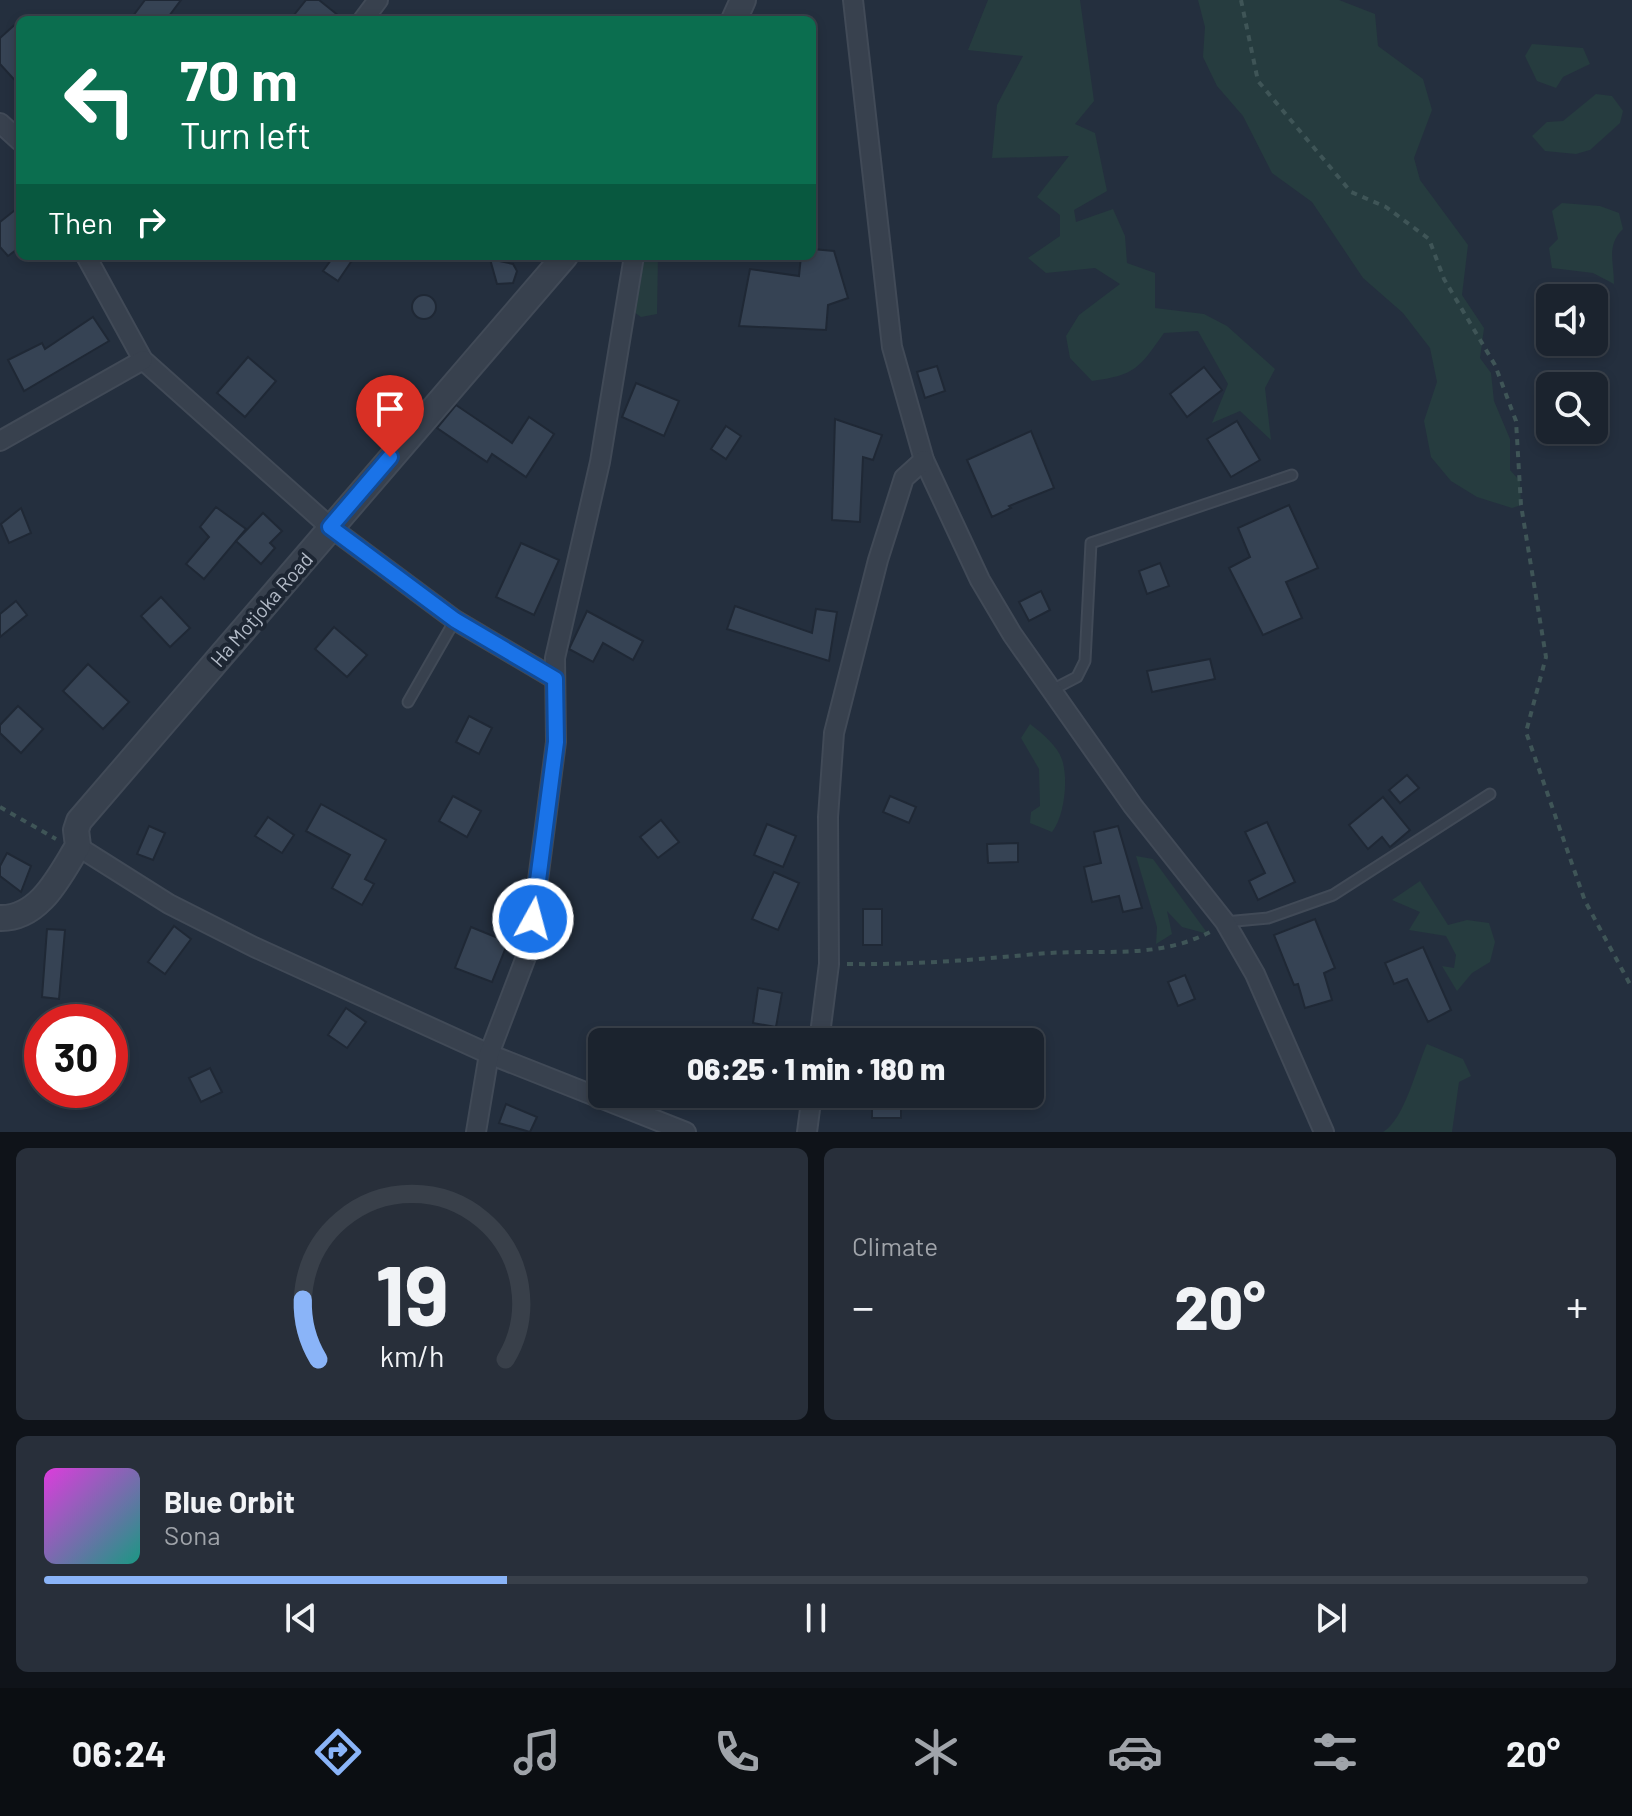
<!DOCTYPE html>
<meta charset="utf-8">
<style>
body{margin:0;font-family:Barlow,sans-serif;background:#282f3a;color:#f1f3f6;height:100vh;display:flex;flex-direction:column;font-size:30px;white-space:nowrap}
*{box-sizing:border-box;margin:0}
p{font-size:26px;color:#a0a4aa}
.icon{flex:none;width:44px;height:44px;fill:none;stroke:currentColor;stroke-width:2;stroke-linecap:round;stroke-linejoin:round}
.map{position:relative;height:1132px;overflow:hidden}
.side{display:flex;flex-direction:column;gap:16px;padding:16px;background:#0f1319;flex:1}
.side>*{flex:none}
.top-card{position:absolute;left:16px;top:16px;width:800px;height:244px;border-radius:12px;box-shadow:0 4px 12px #0003,0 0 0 2px #39404a;background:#0b6e4f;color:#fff;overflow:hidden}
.fabs{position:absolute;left:1536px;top:284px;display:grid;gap:16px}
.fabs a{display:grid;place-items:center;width:72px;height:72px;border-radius:12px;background:#1b232e;box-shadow:0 4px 12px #0003,0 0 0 2px #39404a;font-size:40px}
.speed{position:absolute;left:24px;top:1004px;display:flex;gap:16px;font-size:40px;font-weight:700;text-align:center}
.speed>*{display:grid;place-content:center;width:104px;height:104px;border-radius:50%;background:#1b232e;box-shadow:0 4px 12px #0003,0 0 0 2px #39404a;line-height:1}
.speed .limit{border:12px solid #d22;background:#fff;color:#111}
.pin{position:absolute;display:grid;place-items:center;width:68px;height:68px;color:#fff;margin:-82px -34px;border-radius:50% 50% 50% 0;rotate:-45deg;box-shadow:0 0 8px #0007}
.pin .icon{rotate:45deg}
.me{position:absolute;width:88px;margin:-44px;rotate:7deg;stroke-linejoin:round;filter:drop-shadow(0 0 6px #0008)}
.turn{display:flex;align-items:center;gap:28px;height:168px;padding:0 32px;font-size:36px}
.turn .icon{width:104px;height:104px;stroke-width:2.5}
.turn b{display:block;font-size:56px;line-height:68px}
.then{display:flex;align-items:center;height:76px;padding:0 32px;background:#0003;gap:16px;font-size:30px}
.big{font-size:60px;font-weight:800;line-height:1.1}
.side .widget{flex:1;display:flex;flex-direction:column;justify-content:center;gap:12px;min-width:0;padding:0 28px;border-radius:12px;background:#282f3a}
.side .dial{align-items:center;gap:0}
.dial svg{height:208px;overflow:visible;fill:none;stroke:#39404a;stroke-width:7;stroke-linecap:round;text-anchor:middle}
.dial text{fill:#f1f3f6;stroke:none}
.song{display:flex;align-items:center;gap:24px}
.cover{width:96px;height:96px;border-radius:12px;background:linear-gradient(135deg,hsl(300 70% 55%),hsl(170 70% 35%))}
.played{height:8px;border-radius:4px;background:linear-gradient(90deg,#8ab4f8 30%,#39404a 30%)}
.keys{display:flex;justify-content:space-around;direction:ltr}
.heat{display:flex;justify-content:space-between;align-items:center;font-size:44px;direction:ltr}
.side .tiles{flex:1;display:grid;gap:16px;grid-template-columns:1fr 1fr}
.widget:last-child{grid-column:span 2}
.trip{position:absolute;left:588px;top:1028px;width:456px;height:80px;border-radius:12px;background:#1b232e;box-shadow:0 4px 12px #0003,0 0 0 2px #39404a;font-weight:800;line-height:80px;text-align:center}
.tabs{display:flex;height:128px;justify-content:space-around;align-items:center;background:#0b0e12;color:#a0a4aa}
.tabs .icon{width:56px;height:56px}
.tabs .current{color:#8ab4f8}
.tabs b{font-size:36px;color:#f1f3f6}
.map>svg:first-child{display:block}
.green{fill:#263c3f}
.building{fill:#364354;stroke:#1f2835;stroke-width:2}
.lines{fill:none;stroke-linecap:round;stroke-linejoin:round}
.service-casing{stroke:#414a57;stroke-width:13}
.minor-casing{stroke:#414a57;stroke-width:22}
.tertiary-casing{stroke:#414a57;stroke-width:28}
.path{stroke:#3f5557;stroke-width:4;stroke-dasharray:6 6;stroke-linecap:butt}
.service{stroke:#38414e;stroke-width:9}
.minor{stroke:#38414e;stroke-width:18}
.tertiary{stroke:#38414e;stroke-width:24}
.route-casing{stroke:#114b97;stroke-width:20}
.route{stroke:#1a73e8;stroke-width:14}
.labels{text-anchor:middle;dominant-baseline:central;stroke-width:8;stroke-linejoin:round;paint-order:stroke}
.street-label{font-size:20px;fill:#b4bcc9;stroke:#1d2633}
</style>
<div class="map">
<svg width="1632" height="1132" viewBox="0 0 1632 1132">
<rect width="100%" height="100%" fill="#242f3e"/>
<g class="green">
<path d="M988 0H1080L1094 101 1075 124 1095 133 1107 191 1074 210 1076 222 1113 209 1125 236 1127 263 1155 273V308L1204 314 1227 326 1275 369 1265 388 1271 440 1240 411 1212 423 1228 384 1198 331 1164 333C1139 368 1136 375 1092 381L1070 358 1066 336 1079 315 1120 284 1095 268 1046 273 1028 258 1060 236V215L1037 197 1069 156 992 158 997 105 1023 56 968 50Z"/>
<path d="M1198 0H1339L1375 14 1378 46 1423 79 1432 110 1414 158 1420 180 1468 245 1462 295 1484 328 1480 358 1491 373 1494 401 1510 439V470L1520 481 1521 505 1512 508 1477 497 1451 481 1431 457 1424 421 1437 382 1430 348 1403 313 1363 278 1312 202 1272 173 1243 116 1217 86 1203 57 1205 27Z"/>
<path d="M1532 44 1583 48 1590 64 1563 77 1556 88 1537 81 1525 56Z"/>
<path d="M1596 94 1612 96 1623 111 1620 123 1590 150 1576 154 1545 151 1532 136 1547 122 1563 121Z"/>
<path d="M1562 203 1600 206 1619 213 1623 229C1606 245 1614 262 1614 284L1593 273 1552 268 1549 248 1558 239 1552 211Z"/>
<path d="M640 256H658L657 314 641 317 634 312Z"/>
<path d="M1030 724C1042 733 1060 748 1063 763 1068 783 1064 817 1052 832L1030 823 1031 812 1040 806 1039 769 1021 738Z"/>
<path d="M1136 856 1153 859 1208 934 1182 927 1167 911 1172 934 1156 944 1157 927Z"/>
<path d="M1420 881 1448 925 1467 920 1489 923 1495 942 1490 962 1472 973 1457 991 1442 966 1454 968 1456 955 1446 936 1409 930 1420 912 1392 900Z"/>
<path d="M1427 1044 1463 1059 1471 1076 1459 1082 1452 1132H1383C1405 1119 1416 1068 1427 1044Z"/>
</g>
<g class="building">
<path d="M145 0H181L166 20H130Z"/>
<path d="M306 0H319L344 20H290Z"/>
<path d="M20 20V86L0 64V38Z"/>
<path d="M20 206V247L8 256 0 247V222Z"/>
<path d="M812 249 834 251 848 298 828 305 826 330 739 326 750 269 799 276 801 256H812Z"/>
<path d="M334 256H355L338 281 323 271Z"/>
<path d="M490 259 513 264 517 271 513 283 497 284Z"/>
<circle cx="424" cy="307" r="12"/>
<path d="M93 317 109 341 24 391 8 360 42 343 45 349Z"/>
<path d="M248 357 276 381 245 417 217 393Z"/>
<path d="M937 366 945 391 925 398 917 372Z"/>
<path d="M1204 367 1222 390 1187 417 1170 394Z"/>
<path d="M636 383 679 401 664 436 622 417Z"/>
<path d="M456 405 512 443 529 417 554 434 526 477 492 454 487 462 437 428Z"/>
<path d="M835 419 882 435 873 460 863 457 860 522 832 520Z"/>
<path d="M1237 421 1260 460 1231 477 1207 439Z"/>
<path d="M726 426 741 436 726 459 711 449Z"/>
<path d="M1031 431 1054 488 1009 506 1011 508 992 517 967 460Z"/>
<path d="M1289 505 1318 568 1286 582 1302 618 1263 635 1229 568 1250 557 1238 528Z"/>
<path d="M216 507 246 529 204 579 186 564 209 537 200 527Z"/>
<path d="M21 508 31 533 9 543 1 524Z"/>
<path d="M263 513 282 531 270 543 275 548 261 564 236 541Z"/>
<path d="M521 543 559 560 534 615 496 597Z"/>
<path d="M1160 563 1169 586 1147 594 1139 571Z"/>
<path d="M1041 591 1050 610 1029 621 1019 602Z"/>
<path d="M161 597 190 628 170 647 141 616Z"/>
<path d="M16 601 27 615 0 637V614Z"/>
<path d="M735 606 812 633 816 609 837 612 829 661 727 629Z"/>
<path d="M587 611 643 641 633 660 603 643 593 662 569 649Z"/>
<path d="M334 627 367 655 347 677 315 649Z"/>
<path d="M1210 659 1215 679 1152 692 1147 671Z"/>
<path d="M88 664 129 702 103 729 63 691Z"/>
<path d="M18 706 43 729 21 753 0 733V725Z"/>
<path d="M469 716 492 728 479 754 456 742Z"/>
<path d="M1407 775 1419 788 1400 803 1389 790Z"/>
<path d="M453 796 481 811 467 837 439 821Z"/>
<path d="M890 796 916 807 909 823 883 812Z"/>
<path d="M1383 797 1410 830 1390 847 1382 837 1368 849 1349 825Z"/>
<path d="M321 804 386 840 365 879 374 884 362 905 332 888 350 855 306 831Z"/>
<path d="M268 817 294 835 282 853 255 836Z"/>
<path d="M661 820 679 842 658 858 640 837Z"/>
<path d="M1267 822 1295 882 1258 900 1249 881 1265 873 1245 832Z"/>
<path d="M767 824 796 836 783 867 754 855Z"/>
<path d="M149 826 165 833 153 860 137 854Z"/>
<path d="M1118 826 1142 908 1123 912 1119 896 1092 902 1084 867 1101 863 1094 832Z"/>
<path d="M1018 843V862L988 863 987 844Z"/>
<path d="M7 853 31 866 21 892 0 876V866Z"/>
<path d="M774 872 799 883 778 930 752 919Z"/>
<rect x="863" y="909" width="19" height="36"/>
<path d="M1315 919 1335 968 1324 973 1332 1000 1305 1008 1298 984 1294 985 1274 935Z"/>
<path d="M174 926 191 939 165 974 148 962Z"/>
<path d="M471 927 508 942 492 982 455 968Z"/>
<path d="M47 929 65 930 59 999 42 997Z"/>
<path d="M1423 947 1451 1010 1428 1022 1407 979 1394 984 1385 963Z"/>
<path d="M1185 975 1195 999 1178 1006 1168 982Z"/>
<path d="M758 988 782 993 776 1027 753 1023Z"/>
<path d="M346 1008 366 1022 347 1048 328 1035Z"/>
<path d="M210 1068 222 1092 201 1102 189 1078Z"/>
<rect x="872" y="1094" width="29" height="24"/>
<path d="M506 1104 537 1117 530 1132 499 1123Z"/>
</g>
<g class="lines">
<defs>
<g id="service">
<path d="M1050 691 1077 677 1085 661 1091 543 1292 475"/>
<path d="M408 702 455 620"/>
<path d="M1225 922 1268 918 1333 895 1490 794"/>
</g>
<g id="minor">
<path d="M853 0 892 347 924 460 980 580 1012 634 1133 806 1225 922 1255 974 1324 1132"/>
<path d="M363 20 378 0"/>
<path d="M0 123 20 141"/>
<path d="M86 256 143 360 330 527 455 620 555 679"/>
<path d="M0 441 143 360"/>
<path d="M77 846 169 904 254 947 489 1054 686 1132"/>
<path d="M819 1042 829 964 828 817 834 733 878 560 904 478 924 460"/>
<path d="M476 1132 489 1054 529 949 556 742 555 658 600 462 634 256"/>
<path d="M807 1132 812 1094"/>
</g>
<g id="tertiary">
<path d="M734 20 743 0"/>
<path d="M0 918C40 919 60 875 78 846L76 830 79 821 565 256"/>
</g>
</defs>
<use href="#service" class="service-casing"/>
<use href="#minor" class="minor-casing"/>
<use href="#tertiary" class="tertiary-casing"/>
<g class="path">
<path d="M1241 0 1258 81 1351 192 1386 207 1429 239 1444 279 1495 365 1516 421 1521 505 1546 657 1526 732 1585 901 1632 988"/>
<path d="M0 807 56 839"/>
<path d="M847 964C911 965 973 960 1036 954 1096 948 1154 961 1210 932"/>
</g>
<use href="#service" class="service"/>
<use href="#minor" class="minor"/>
<use href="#tertiary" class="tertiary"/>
</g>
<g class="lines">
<defs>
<path id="route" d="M390 457 330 527 455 620 555 679 556 742 533 919"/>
</defs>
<use href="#route" class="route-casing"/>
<use href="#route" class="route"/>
</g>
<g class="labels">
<g class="street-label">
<text transform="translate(261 609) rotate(-49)">Ha Motjoka Road</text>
</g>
</g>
</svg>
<div class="fabs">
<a><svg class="icon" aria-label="sound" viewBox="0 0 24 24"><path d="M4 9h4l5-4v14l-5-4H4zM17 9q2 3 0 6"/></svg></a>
<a><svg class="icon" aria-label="search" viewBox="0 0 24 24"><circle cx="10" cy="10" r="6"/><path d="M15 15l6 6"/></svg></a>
</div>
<div class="speed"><div class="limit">30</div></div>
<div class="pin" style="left:390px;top:457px;background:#d93025"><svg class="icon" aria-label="arrive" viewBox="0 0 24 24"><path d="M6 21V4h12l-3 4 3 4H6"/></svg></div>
<svg class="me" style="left:533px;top:919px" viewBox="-20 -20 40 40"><circle r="17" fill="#1a73e8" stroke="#fff" stroke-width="3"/><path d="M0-11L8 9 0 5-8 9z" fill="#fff"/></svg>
<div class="trip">06:25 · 1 min · 180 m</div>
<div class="top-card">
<div class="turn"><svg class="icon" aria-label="left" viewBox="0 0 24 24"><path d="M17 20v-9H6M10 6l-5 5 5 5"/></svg><div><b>70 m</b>Turn left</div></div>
<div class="then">Then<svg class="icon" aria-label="right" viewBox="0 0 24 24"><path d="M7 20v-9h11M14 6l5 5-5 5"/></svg></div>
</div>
</div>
<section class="side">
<div class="tiles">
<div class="widget dial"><svg viewBox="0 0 100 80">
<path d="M14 69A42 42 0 1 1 86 69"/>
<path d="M14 69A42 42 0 0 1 8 46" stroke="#8ab4f8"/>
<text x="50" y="56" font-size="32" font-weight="700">19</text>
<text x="50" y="72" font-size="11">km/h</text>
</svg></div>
<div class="widget"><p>Climate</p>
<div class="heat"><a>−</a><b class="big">20°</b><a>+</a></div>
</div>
<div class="widget">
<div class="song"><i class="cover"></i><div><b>Blue Orbit</b><p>Sona</p></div></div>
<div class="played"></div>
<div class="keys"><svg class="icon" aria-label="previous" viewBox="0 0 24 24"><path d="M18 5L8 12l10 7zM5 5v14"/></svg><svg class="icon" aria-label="pause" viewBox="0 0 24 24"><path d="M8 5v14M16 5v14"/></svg><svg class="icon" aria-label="next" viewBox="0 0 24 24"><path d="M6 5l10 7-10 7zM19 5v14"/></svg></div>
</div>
</div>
</section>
<nav class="tabs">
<b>06:24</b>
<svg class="icon current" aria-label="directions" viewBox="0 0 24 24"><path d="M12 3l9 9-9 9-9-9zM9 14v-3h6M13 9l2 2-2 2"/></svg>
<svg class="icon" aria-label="music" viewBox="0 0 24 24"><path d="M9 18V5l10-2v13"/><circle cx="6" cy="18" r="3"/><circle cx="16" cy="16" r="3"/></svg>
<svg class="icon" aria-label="phone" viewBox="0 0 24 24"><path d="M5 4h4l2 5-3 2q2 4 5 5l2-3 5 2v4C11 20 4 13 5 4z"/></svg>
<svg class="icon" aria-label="climate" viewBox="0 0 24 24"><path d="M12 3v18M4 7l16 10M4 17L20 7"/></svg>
<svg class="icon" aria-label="car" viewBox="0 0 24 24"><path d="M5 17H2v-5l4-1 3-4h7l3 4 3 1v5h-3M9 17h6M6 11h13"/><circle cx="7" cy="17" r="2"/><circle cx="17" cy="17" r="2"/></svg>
<svg class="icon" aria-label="filters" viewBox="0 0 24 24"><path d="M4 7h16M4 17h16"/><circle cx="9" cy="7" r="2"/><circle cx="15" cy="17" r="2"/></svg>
<b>20°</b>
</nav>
